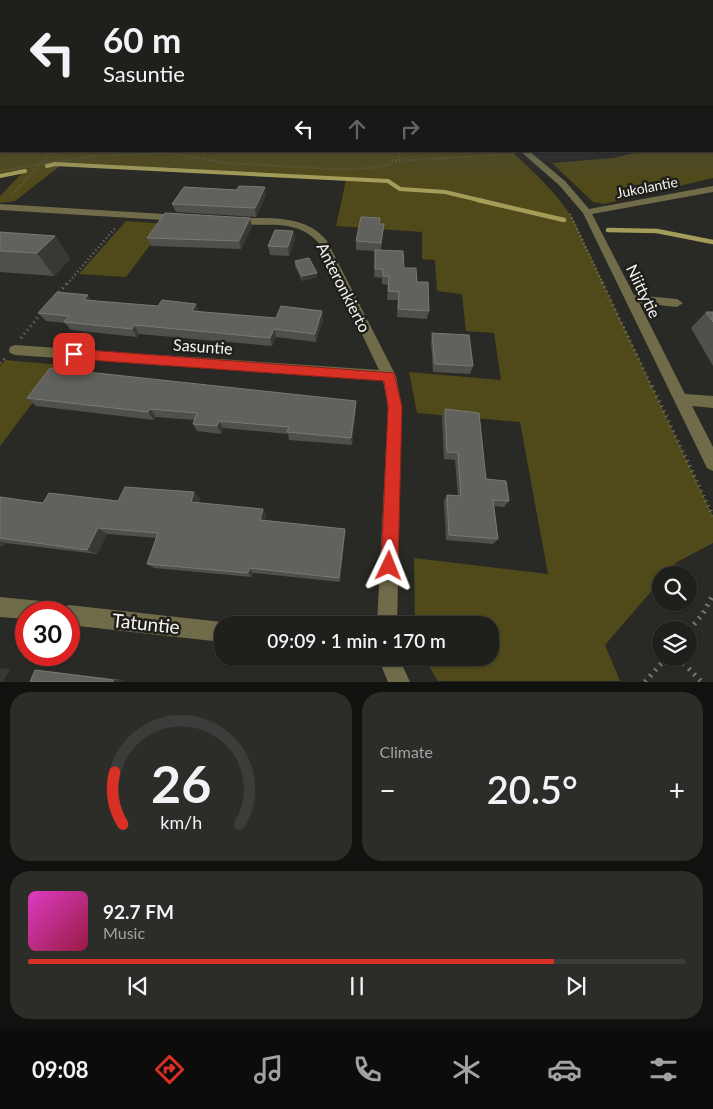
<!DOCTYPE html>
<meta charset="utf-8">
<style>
body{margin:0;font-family:Lato,sans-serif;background:#2c2c29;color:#f1f3f6;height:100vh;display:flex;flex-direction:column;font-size:19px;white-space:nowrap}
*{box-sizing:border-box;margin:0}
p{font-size:16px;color:#a1a2a3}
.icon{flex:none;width:28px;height:28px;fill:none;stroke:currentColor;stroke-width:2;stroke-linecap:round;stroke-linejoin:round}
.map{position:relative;height:682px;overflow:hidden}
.details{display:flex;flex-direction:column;gap:10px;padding:10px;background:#11110f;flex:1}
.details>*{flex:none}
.banner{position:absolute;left:0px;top:0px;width:714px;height:152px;box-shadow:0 1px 4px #0004,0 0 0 1px #3c3d3b;background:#1f1f1c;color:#f1f3f6;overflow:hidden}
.tools{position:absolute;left:652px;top:566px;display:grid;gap:10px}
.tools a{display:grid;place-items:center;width:45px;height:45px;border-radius:50%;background:#1f1f1c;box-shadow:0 1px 4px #0004,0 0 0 1px #3c3d3b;font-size:25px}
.speed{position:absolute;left:15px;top:601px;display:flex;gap:10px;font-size:25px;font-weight:700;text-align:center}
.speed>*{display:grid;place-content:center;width:65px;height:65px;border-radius:50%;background:#1f1f1c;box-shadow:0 1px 4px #0004,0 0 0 1px #3c3d3b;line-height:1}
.speed .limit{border:8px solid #d22;background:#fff;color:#111}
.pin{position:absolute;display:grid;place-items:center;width:42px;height:42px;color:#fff;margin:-21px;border-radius:10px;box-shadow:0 2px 8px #0006}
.me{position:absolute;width:55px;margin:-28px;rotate:2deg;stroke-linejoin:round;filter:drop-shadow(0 0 4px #0008)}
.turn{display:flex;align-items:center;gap:18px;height:105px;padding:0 20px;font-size:22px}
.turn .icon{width:65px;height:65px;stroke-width:2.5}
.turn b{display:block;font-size:35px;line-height:42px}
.lanes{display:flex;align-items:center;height:48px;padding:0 20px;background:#0003;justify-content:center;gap:25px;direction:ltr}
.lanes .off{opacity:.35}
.big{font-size:38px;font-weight:600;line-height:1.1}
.details .widget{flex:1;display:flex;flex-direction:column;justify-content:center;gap:8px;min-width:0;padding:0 18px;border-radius:20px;background:#2c2c29}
.details .dial{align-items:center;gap:0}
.dial svg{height:130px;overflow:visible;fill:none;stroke:#3c3d3b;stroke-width:7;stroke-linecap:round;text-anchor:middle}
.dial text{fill:#f1f3f6;stroke:none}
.song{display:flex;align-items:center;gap:15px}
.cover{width:60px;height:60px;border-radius:8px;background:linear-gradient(135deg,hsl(310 70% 55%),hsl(340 70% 35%))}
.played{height:5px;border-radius:2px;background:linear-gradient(90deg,#d93025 80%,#3c3d3b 80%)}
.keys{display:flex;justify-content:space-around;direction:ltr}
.heat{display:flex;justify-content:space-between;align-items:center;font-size:28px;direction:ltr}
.details .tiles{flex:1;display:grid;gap:10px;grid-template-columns:1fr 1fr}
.widget:last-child{grid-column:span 2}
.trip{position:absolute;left:214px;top:616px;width:285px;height:50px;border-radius:20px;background:#1f1f1c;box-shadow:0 1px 4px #0004,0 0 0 1px #3c3d3b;font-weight:600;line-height:50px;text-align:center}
.dock{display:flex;height:80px;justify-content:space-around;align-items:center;background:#0c0c0b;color:#a1a2a3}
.dock .icon{width:35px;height:35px}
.dock .on{color:#d93025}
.dock b{font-size:22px;color:#f1f3f6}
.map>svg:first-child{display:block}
.green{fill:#504a1a}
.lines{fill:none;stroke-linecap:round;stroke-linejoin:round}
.stream-far1{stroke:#a49d59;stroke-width:4}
.stream{stroke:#a49d59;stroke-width:4.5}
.path-far4{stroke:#767672;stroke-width:2;stroke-dasharray:0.5 2.5;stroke-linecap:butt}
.path-far3{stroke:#767672;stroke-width:2.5;stroke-dasharray:1 3;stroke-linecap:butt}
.path-far2{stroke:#767672;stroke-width:3;stroke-dasharray:1 4;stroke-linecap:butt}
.path-far1{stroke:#767672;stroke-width:4;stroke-dasharray:1 4.5;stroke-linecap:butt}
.path{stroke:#767672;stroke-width:5;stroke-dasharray:2 5.5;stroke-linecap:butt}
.minor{fill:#706c4a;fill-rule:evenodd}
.wall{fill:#4f4f4b}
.shaded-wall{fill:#393934}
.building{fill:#61615d;stroke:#787874}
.route{fill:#d93025;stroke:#8d1f18}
.labels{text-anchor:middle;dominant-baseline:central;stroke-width:5;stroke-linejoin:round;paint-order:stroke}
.far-street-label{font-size:14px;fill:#f5f5f2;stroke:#201f1c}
.street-label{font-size:16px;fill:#f5f5f2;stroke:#201f1c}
.near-street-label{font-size:19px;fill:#f5f5f2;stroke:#201f1c}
</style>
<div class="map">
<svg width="713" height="682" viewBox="0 0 713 682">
<rect width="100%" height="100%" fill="#292925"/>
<g class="green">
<path d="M713 114V178L604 204 593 202 552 163 614 158 642 151H712Z"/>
<path d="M0 148 1 151H511C535 173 557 193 574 221L713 516V543L677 562 665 575H661V580L605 645 620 681H438L424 658H490V625H415L414 558 548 574 520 422 417 413 409 372 501 380 494 333 466 331 462 294 437 291 435 260 422 259V232L336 226 346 180 60 166 15 201 0 203V196L22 173 0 177Z"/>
<path d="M126 221 166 224 126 277 79 274Z"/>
<path d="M5 360 61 365 0 446V366Z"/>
</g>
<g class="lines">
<g class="stream-far1">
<path d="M47 166 55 164 388 181 400 189 445 192 483 201"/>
<path d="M0 176 25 171"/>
</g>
<g class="stream">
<path d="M478 200 564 220"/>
<path d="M608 230 657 231 713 242"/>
</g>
<g class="path-far4">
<path d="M396 161 514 154"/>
<path d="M0 171 92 156 169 153 226 163 332 169 373 168 388 165 398 159 400 151"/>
<path d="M11 196 52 151"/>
</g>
<g class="path-far3">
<path d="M570 214 603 284"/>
<path d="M67 284 116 227"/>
</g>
<g class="path-far2">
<path d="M602 282 652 387"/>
<path d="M56 296 68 282"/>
<path d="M21 338 42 312"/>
<path d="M0 363 5 358"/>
</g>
<path class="path-far1" d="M652 386 713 516"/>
<g class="path">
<path d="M689 630 702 615 713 595"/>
<path d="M678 658 702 682"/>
<path d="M645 682 666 658"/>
</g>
<g class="minor">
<rect x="712" y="108" width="1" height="4"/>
<path d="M520 151H529L565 181 589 209 713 186V192L592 214 634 295 677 299 683 303 677 307 639 303 685 394 713 396V408L692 406 713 447V471L707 468 583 213 559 185Z"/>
<path d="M0 204 180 215 185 218 180 221 0 210Z"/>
<path d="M234 218C265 219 305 213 327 241L396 376 402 407 397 625H377L388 407 383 381 15 355 10 353 9 350 10 347 15 345 379 370 318 242C293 216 262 229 231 223V219Z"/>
<path d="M0 597 51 602 58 605 61 611 62 608 69 605 222 622 229 625H222V642L69 625V612H26V619L0 617Z"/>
<path d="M378 658H399L410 682H388Z"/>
</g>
</g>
<g class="wall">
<path d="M266 195 256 217 176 212 172 204Z"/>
<path d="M380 224H384L381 250 404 268 417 282 429 311 427 319 397 317 398 300H387L388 285 382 284V278L374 277 375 251 356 250V241Z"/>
<path d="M252 226 241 249 151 246 147 238Z"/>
<path d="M293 231 295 239 289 256 270 255 268 246Z"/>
<path d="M0 232 55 236 70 259 54 276 0 272Z"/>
<path d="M295 261 317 273V277L302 281 295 266Z"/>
<path d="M91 300 199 312 276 318 322 311 323 320 316 342 276 337 272 346 139 334 137 337 71 330 65 323 46 321 38 313Z"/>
<path d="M706 312H713V366L691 328Z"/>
<path d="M432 333 473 366 470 374 433 372 431 342Z"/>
<path d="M27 398 356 401V409L352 445 289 440 288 434 223 428 221 434 197 431 193 424 194 420 156 417 154 420 36 406Z"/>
<path d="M445 409 486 479 509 501 504 507 494 506 498 539 493 544 446 540 444 501 447 495 458 496 455 460 444 459 442 417Z"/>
<path d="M0 497 43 503 200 498 198 503 266 515 265 520 345 529V534L340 582 253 573 252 577 154 568 147 564 157 538 107 534 97 554 6 543 3 546H0Z"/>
<path d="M35 670 48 671 123 680V682Z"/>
</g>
<g class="shaded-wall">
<path d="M1 128V137H0V129Z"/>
<path d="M265 187 266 195 256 217 255 208Z"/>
<path d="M250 218 252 226 241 249 239 241Z"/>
<path d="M293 231 295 239 289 256 288 247Z"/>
<path d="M55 236 70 259 54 276 37 253Z"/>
<path d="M317 273V277L302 281V276Z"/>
<path d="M88 295 94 304 84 300Z"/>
<path d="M196 304 199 312 192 311Z"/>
<path d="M322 311 323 320 316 342 315 334Z"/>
<path d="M134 325 139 334 137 337 132 329Z"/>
<path d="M274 329 276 337 272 346 270 338Z"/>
<path d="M356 401V409L352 445 351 438Z"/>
<path d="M150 409 156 417 154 420 148 412Z"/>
<path d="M219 421 223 428 221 434 217 426Z"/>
<path d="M194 492 200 498 196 509 191 502Z"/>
<path d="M263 509 266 515 263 526 260 520Z"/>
<path d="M98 528 107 534 97 554 87 550Z"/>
<path d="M345 529V534L340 582 339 578Z"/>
<path d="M0 541 6 543 3 546 0 545Z"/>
<path d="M249 568 253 573 252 577 248 573Z"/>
<path d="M0 668 10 669 3 682H0Z"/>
<rect x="113" y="680" width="10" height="2"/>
</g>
<g class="building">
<path d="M0 82H1V128L0 129Z"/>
<path d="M239 186 265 187 255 208 172 204 184 187 237 190Z"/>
<path d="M165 213 250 218 239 241 147 238Z"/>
<path d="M361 217 380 218 379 224H384L381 243 356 241Z"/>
<path d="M275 230 293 231 288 247 268 246Z"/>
<path d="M0 232 55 236 37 253 0 251Z"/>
<path d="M375 250 403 251 404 268H416L417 282H428L429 311 398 309 399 292 388 291 389 276H383V269H375Z"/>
<path d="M309 258 317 273 302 276 295 261Z"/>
<path d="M57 292 88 295 84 300 158 306 162 300 196 304 192 311 276 318 281 306 322 311 315 334 274 329 270 338 134 325 132 329 64 322 69 316 38 313Z"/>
<path d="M706 312H713V322Z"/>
<path d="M432 333 469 335 473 366 435 364Z"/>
<path d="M50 368 356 401 351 438 287 432 289 427 219 421 217 426 193 424 197 413 150 409 148 412 27 398Z"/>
<path d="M445 409 479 413 486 479 506 481 509 501 493 500 498 539 449 535 447 495 461 496 458 453 447 452Z"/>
<path d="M125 487 194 492 191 502 263 509 260 520 345 529 339 578 249 568 248 573 147 564 158 533 98 528 87 550 0 538V497L43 503 49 493 118 501Z"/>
<path d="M35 670 113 680V682H30Z"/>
</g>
<linearGradient id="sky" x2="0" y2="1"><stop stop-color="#171714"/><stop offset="0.46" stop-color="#434951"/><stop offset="1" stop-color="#434951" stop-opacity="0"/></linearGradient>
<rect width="713" height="178" fill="url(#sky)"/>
<path class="route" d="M74 349 394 373 402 407 398 566 395 572 389 574 383 572 381 566 388 407 384 381 74 359 68 354Z"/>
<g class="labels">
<g class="far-street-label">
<text transform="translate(647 187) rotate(-11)">Jukolantie</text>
</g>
<g class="street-label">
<text transform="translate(344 287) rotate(63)">Anteronkierto</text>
<text transform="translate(644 291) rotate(64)">Niittytie</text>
<text transform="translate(203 346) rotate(4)">Sasuntie</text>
</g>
<g class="near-street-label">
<text transform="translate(146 623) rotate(6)">Tatuntie</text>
</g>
</g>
</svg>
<div class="tools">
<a><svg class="icon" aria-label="search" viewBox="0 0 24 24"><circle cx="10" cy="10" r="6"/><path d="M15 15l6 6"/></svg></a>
<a><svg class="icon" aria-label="layers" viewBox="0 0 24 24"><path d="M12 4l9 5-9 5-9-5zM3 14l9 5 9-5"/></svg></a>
</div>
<div class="speed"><div class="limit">30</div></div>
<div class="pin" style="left:74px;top:354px;background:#d93025"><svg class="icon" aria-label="arrive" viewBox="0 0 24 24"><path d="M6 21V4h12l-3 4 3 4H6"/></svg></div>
<svg class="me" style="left:389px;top:566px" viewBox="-20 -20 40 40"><path d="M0-17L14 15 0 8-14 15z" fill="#d93025" stroke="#fff" stroke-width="4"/></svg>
<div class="trip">09:09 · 1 min · 170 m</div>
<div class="banner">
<div class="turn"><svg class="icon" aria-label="left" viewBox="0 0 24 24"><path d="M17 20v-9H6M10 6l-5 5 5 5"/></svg><div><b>60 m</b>Sasuntie</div></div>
<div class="lanes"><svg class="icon" aria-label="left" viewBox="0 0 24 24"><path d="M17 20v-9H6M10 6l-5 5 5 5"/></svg><svg class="icon off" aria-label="ahead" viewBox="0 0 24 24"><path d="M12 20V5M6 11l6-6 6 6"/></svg><svg class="icon off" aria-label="right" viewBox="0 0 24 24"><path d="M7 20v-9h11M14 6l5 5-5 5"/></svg></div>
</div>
</div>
<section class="details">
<div class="tiles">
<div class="widget dial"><svg viewBox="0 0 100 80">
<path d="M14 69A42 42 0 1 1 86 69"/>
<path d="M14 69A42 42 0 0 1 9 37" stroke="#d93025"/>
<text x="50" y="56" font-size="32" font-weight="700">26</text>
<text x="50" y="72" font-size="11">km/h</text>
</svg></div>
<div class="widget"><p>Climate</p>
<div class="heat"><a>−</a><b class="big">20.5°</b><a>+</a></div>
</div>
<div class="widget">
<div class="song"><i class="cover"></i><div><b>92.7 FM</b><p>Music</p></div></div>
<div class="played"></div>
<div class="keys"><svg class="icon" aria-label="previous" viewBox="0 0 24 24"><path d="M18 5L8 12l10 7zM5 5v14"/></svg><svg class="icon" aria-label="pause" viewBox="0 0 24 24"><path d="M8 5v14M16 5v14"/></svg><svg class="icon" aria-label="next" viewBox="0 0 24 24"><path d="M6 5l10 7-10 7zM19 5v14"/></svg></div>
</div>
</div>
</section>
<nav class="dock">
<b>09:08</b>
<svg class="icon on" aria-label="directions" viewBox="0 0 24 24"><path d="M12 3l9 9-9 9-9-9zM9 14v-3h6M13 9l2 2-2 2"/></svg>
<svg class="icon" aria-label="music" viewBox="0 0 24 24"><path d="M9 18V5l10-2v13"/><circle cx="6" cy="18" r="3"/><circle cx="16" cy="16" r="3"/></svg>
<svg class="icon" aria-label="phone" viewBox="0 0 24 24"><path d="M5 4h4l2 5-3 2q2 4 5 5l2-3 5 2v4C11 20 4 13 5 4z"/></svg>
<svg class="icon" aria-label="climate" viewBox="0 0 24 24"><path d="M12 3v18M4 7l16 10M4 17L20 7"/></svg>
<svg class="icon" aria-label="car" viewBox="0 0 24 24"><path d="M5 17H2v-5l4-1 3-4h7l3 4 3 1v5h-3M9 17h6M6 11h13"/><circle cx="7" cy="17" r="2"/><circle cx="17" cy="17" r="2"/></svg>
<svg class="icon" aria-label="filters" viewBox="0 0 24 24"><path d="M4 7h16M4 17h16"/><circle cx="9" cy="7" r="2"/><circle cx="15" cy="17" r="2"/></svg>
</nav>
